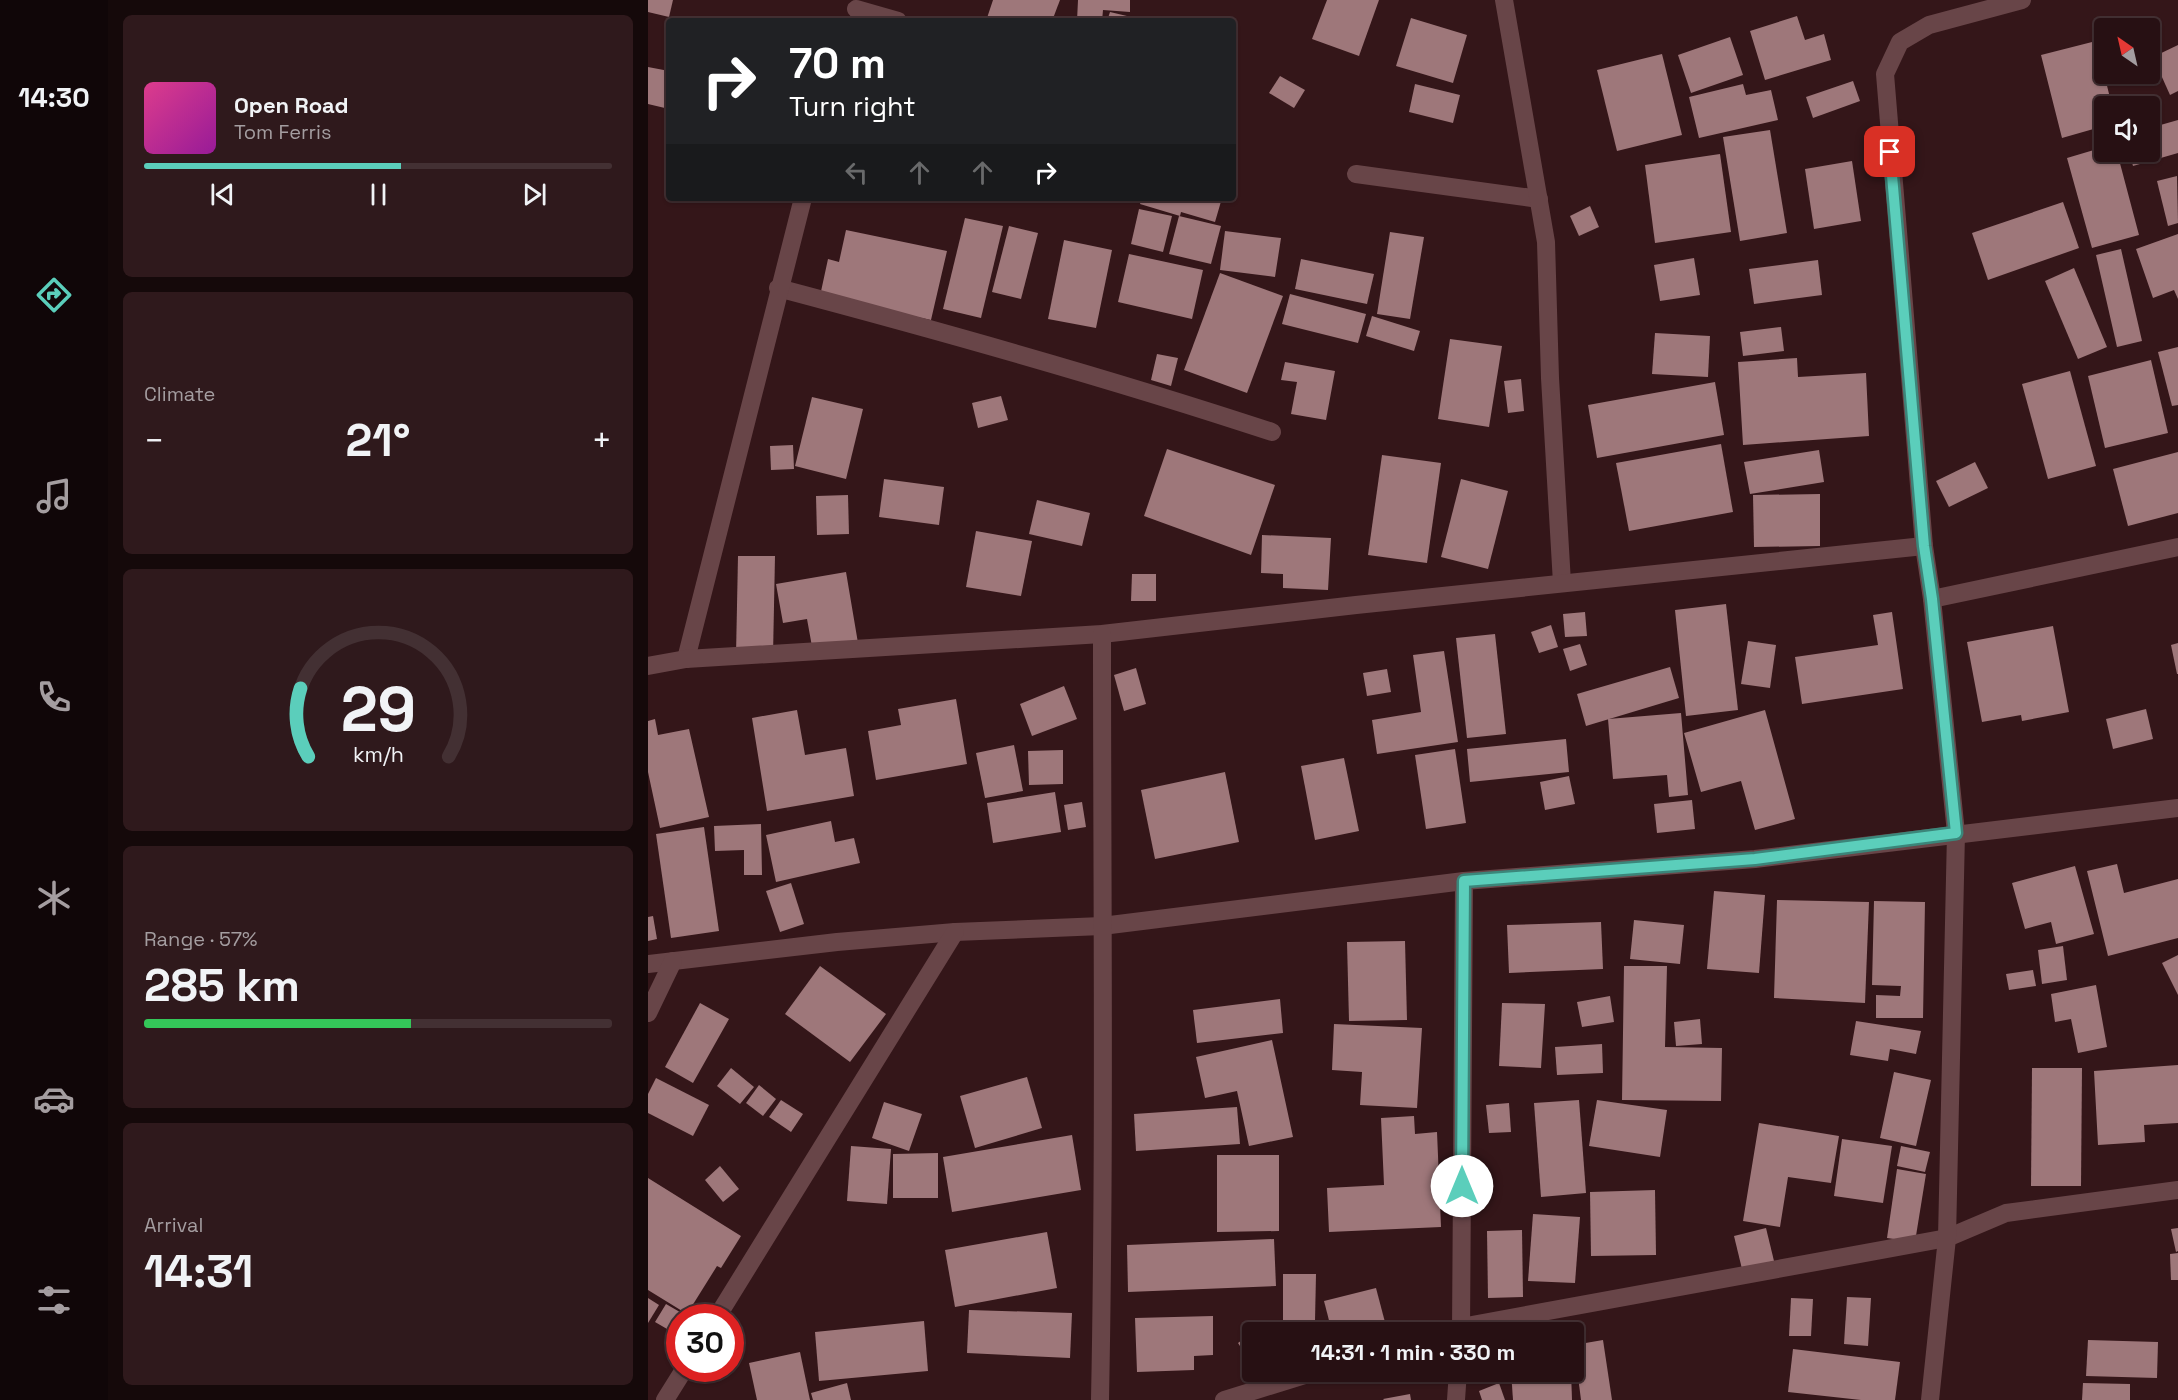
<!DOCTYPE html>
<meta charset="utf-8">
<style>
body{margin:0;font-family:"Space Grotesk",sans-serif;background:#2f191c;color:#f1f3f6;height:100vh;display:flex;flex-direction:column;font-size:22px;white-space:nowrap}
*{box-sizing:border-box;margin:0}
p{font-size:20px;color:#a49da0}
.icon{flex:none;width:33px;height:33px;fill:none;stroke:currentColor;stroke-width:2;stroke-linecap:round;stroke-linejoin:round}
.map{position:relative;flex:1;overflow:hidden}
.sheet{display:flex;flex-direction:column;gap:15px;padding:15px;background:#15090a;width:540px}
.sheet>*{flex:none}
.guide{position:absolute;left:18px;top:18px;width:570px;height:183px;border-radius:6px;box-shadow:0 2px 4px #0004,0 0 0 2px #433033;background:#202124;color:#fff;overflow:hidden}
.needle{width:39px;rotate:326deg}
.tools{position:absolute;left:1446px;top:18px;display:grid;gap:12px}
.tools a{display:grid;place-items:center;width:66px;height:66px;border-radius:6px;background:#271013;box-shadow:0 2px 4px #0004,0 0 0 2px #433033;font-size:30px}
.speed{position:absolute;left:18px;top:1304px;display:flex;gap:12px;font-size:30px;font-weight:700;text-align:center}
.speed>*{display:grid;place-content:center;width:78px;height:78px;border-radius:50%;background:#271013;box-shadow:0 2px 4px #0004,0 0 0 2px #433033;line-height:1}
.speed .limit{border:9px solid #d22;background:#fff;color:#111}
.pin{position:absolute;display:grid;place-items:center;width:51px;height:51px;color:#fff;margin:-26px;border-radius:12px;box-shadow:0 3px 9px #0006}
.me{position:absolute;width:66px;margin:-33px;rotate:0deg;stroke-linejoin:round;filter:drop-shadow(0 0 4px #0008)}
.turn{display:flex;align-items:center;gap:21px;height:126px;padding:0 24px;font-size:27px}
.turn .icon{width:78px;height:78px;stroke-width:2.5}
.turn b{display:block;font-size:42px;line-height:51px}
.lanes{display:flex;align-items:center;height:57px;padding:0 24px;background:#0003;justify-content:center;gap:30px;direction:ltr}
.lanes .off{opacity:.35}
.big{font-size:45px;font-weight:700;line-height:1.1}
.sheet .widget{flex:1;display:flex;flex-direction:column;justify-content:center;gap:9px;min-width:0;padding:0 21px;border-radius:9px;background:#2f191c}
.sheet .dial{align-items:center;gap:0}
.dial svg{height:156px;overflow:visible;fill:none;stroke:#433033;stroke-width:7;stroke-linecap:round;text-anchor:middle}
.dial text{fill:#f1f3f6;stroke:none}
.song{display:flex;align-items:center;gap:18px}
.cover{width:72px;height:72px;border-radius:9px;background:linear-gradient(135deg,hsl(330 70% 55%),hsl(300 70% 35%))}
.played{height:6px;border-radius:3px;background:linear-gradient(90deg,#5bcebb 55%,#433033 55%)}
.keys{display:flex;justify-content:space-around;direction:ltr}
.heat{display:flex;justify-content:space-between;align-items:center;font-size:33px;direction:ltr}
.charge{height:9px;border-radius:4px;background:linear-gradient(90deg,#34c759 57%,#433033 0)}
.trip{position:absolute;left:594px;top:1322px;width:342px;height:60px;border-radius:6px;background:#271013;box-shadow:0 2px 4px #0004,0 0 0 2px #433033;font-weight:700;line-height:60px;text-align:center}
main{display:flex;flex:1;min-height:0}
.menu{display:flex;flex-direction:column;width:108px;justify-content:space-around;align-items:center;background:#100608;color:#a49da0}
.menu .icon{width:42px;height:42px}
.menu .on{color:#5bcebb}
.menu b{font-size:27px;color:#f1f3f6}
.map>svg:first-child{display:block}
.building{fill:#9e777a}
.lines{fill:none;stroke-linecap:round;stroke-linejoin:round}
.service{stroke:#684548;stroke-width:18}
.minor{stroke:#684548;stroke-width:18}
.route-casing{stroke:#3b867a;stroke-width:15}
.route{stroke:#5bcebb;stroke-width:10}
</style>
<main>
<nav class="menu">
<b>14:30</b>
<svg class="icon on" aria-label="directions" viewBox="0 0 24 24"><path d="M12 3l9 9-9 9-9-9zM9 14v-3h6M13 9l2 2-2 2"/></svg>
<svg class="icon" aria-label="music" viewBox="0 0 24 24"><path d="M9 18V5l10-2v13"/><circle cx="6" cy="18" r="3"/><circle cx="16" cy="16" r="3"/></svg>
<svg class="icon" aria-label="phone" viewBox="0 0 24 24"><path d="M5 4h4l2 5-3 2q2 4 5 5l2-3 5 2v4C11 20 4 13 5 4z"/></svg>
<svg class="icon" aria-label="climate" viewBox="0 0 24 24"><path d="M12 3v18M4 7l16 10M4 17L20 7"/></svg>
<svg class="icon" aria-label="car" viewBox="0 0 24 24"><path d="M5 17H2v-5l4-1 3-4h7l3 4 3 1v5h-3M9 17h6M6 11h13"/><circle cx="7" cy="17" r="2"/><circle cx="17" cy="17" r="2"/></svg>
<svg class="icon" aria-label="filters" viewBox="0 0 24 24"><path d="M4 7h16M4 17h16"/><circle cx="9" cy="7" r="2"/><circle cx="15" cy="17" r="2"/></svg>
</nav>
<section class="sheet">
<div class="widget">
<div class="song"><i class="cover"></i><div><b>Open Road</b><p>Tom Ferris</p></div></div>
<div class="played"></div>
<div class="keys"><svg class="icon" aria-label="previous" viewBox="0 0 24 24"><path d="M18 5L8 12l10 7zM5 5v14"/></svg><svg class="icon" aria-label="pause" viewBox="0 0 24 24"><path d="M8 5v14M16 5v14"/></svg><svg class="icon" aria-label="next" viewBox="0 0 24 24"><path d="M6 5l10 7-10 7zM19 5v14"/></svg></div>
</div>
<div class="widget"><p>Climate</p>
<div class="heat"><a>−</a><b class="big">21°</b><a>+</a></div>
</div>
<div class="widget dial"><svg viewBox="0 0 100 80">
<path d="M14 69A42 42 0 1 1 86 69"/>
<path d="M14 69A42 42 0 0 1 10 34" stroke="#5bcebb"/>
<text x="50" y="56" font-size="32" font-weight="700">29</text>
<text x="50" y="72" font-size="11">km/h</text>
</svg></div>
<div class="widget"><p>Range · 57%</p><b class="big">285 km</b><div class="charge"></div></div>
<div class="widget"><p>Arrival</p><b class="big">14:31</b></div>
</section>
<div class="map">
<svg width="1530" height="1400" viewBox="0 0 1530 1400">
<rect width="100%" height="100%" fill="#341619"/>
<g class="building">
<path d="M0 0H25L21 17 0 12Z"/>
<path d="M345 0H412L404 21H338Z"/>
<path d="M430 0H482V12L455 10 454 21H429Z"/>
<path d="M679 0H731L711 56 664 39Z"/>
<path d="M462 12 479 16 478 21H459Z"/>
<path d="M1149 16 1157 40 1176 34 1183 60 1117 80 1102 31Z"/>
<path d="M763 18 819 35 805 83 748 66Z"/>
<path d="M1082 37 1095 75 1043 93 1030 55Z"/>
<path d="M1448 41 1464 106H1456V126L1414 138 1393 55Z"/>
<path d="M1530 45V91L1522 95 1505 57Z"/>
<path d="M1014 54 1034 135 969 151 949 70Z"/>
<path d="M0 67 21 71V109L0 104Z"/>
<path d="M632 76 657 90 646 108 621 93Z"/>
<path d="M1205 81 1212 101 1165 118 1158 97Z"/>
<path d="M767 84 812 95 805 123 761 112Z"/>
<path d="M1095 84 1098 95 1123 90 1130 120 1051 138 1041 97Z"/>
<path d="M1530 120V153L1485 166 1481 152H1502V128Z"/>
<path d="M1122 130 1139 233 1092 241 1075 137Z"/>
<path d="M1456 147V152H1469L1491 235 1444 248 1419 158Z"/>
<path d="M1072 154 1083 232 1007 243 997 165Z"/>
<path d="M1204 161 1213 221 1166 229 1157 169Z"/>
<path d="M1529 176 1530 223 1520 226 1509 181Z"/>
<path d="M494 198H574L567 222 533 212 532 216 492 204Z"/>
<path d="M1415 202 1431 248 1340 280 1324 233Z"/>
<path d="M942 206 951 227 931 236 922 216Z"/>
<path d="M491 209 524 216 515 252 483 244Z"/>
<path d="M531 216 573 226 563 264 521 254Z"/>
<path d="M317 218 355 226 333 318 295 309Z"/>
<path d="M361 226 390 233 373 299 344 292Z"/>
<path d="M198 230 299 251 283 320 172 296 180 259 191 262Z"/>
<path d="M577 231 633 238 627 277 572 270Z"/>
<path d="M742 232 776 237 762 319 729 314Z"/>
<path d="M1530 234V299L1526 290 1505 298 1488 249Z"/>
<path d="M416 240 464 250 448 328 400 319Z"/>
<path d="M1473 249 1494 341 1469 347 1448 255Z"/>
<path d="M481 254 555 270 544 319 470 302Z"/>
<path d="M1046 258 1052 295 1012 301 1006 265Z"/>
<path d="M653 259 726 274 719 304 647 289Z"/>
<path d="M1170 260 1174 295 1106 304 1101 269Z"/>
<path d="M1426 268 1459 347 1430 359 1397 281Z"/>
<path d="M572 273 635 296 599 393 536 370Z"/>
<path d="M642 294 718 314 710 343 634 324Z"/>
<path d="M724 316 772 331 766 351 718 336Z"/>
<path d="M1133 327 1136 351 1095 356 1092 332Z"/>
<path d="M1007 333 1062 336 1060 377 1004 374Z"/>
<path d="M802 339 854 346 841 427 790 419Z"/>
<path d="M1530 347V405L1524 406 1510 352Z"/>
<path d="M509 354 530 358 523 386 503 380Z"/>
<path d="M1149 358 1150 377 1218 373 1221 436 1095 445 1090 362Z"/>
<path d="M1503 360 1520 433 1457 448 1440 376Z"/>
<path d="M637 362 687 371 678 420 643 414 649 382 633 380Z"/>
<path d="M1422 371 1448 466 1400 479 1374 384Z"/>
<path d="M873 379 876 411 860 413 856 381Z"/>
<path d="M1067 382 1076 435 949 458 940 405Z"/>
<path d="M353 396 360 420 330 428 324 403Z"/>
<path d="M164 397 215 409 198 479 147 466Z"/>
<path d="M1073 444 1085 512 981 531 968 463Z"/>
<path d="M145 445 146 469 123 470 122 446Z"/>
<path d="M519 449 627 485 603 555 496 516Z"/>
<path d="M1171 450 1176 482 1102 494 1096 462Z"/>
<path d="M1530 452V513L1480 526 1465 469Z"/>
<path d="M734 455 793 463 779 563 720 555Z"/>
<path d="M1327 462 1340 488 1301 507 1288 481Z"/>
<path d="M236 479 296 487 291 525 231 517Z"/>
<path d="M813 479 860 491 840 569 793 557Z"/>
<path d="M1172 494V546L1106 547 1105 495Z"/>
<path d="M200 495 201 534 169 535 168 496Z"/>
<path d="M389 500 442 513 434 546 381 534Z"/>
<path d="M328 531 384 541 373 596 318 587Z"/>
<path d="M614 535 683 538 680 590 635 588V574L613 573Z"/>
<path d="M90 556H127L125 655H88Z"/>
<path d="M198 572 210 643 165 652 159 619 135 623 128 584Z"/>
<path d="M484 574H508V601H483Z"/>
<path d="M1078 604 1090 710 1038 716 1027 610Z"/>
<path d="M937 612 939 636 917 637 915 614Z"/>
<path d="M1244 612 1255 689 1154 704 1147 657 1230 645 1225 615Z"/>
<path d="M903 625 910 647 891 653 883 632Z"/>
<path d="M1405 626 1421 712 1374 721 1373 715 1334 722 1319 642Z"/>
<path d="M847 634 858 734 819 738 808 638Z"/>
<path d="M1100 641 1128 645 1122 688 1093 684Z"/>
<path d="M1530 643V674H1529L1523 645Z"/>
<path d="M932 644 939 665 922 671 915 649Z"/>
<path d="M796 651 810 742 729 754 724 720 773 712 765 655Z"/>
<path d="M1022 667 1031 698 938 726 929 694Z"/>
<path d="M488 668 498 704 476 711 466 675Z"/>
<path d="M739 669 743 692 719 696 715 673Z"/>
<path d="M416 686 429 719 384 736 372 704Z"/>
<path d="M308 699 319 764 228 780 220 731 253 725 250 709Z"/>
<path d="M1498 709 1505 739 1465 749 1458 719Z"/>
<path d="M149 710 157 755 198 748 206 796 119 811 104 718Z"/>
<path d="M1117 710 1147 819 1107 830 1093 781 1053 792 1036 733Z"/>
<path d="M1033 713 1040 795 1021 797 1019 775 965 779 960 719Z"/>
<path d="M7 719 10 735 41 729 61 817 12 828 0 772V721Z"/>
<path d="M918 739 921 772 822 782 819 749Z"/>
<path d="M366 745 375 791 337 798 328 753Z"/>
<path d="M807 749 818 823 778 829 767 755Z"/>
<path d="M415 750V784L381 785 380 751Z"/>
<path d="M696 758 711 831 667 840 653 766Z"/>
<path d="M577 772 591 842 507 859 493 790Z"/>
<path d="M921 776 927 804 897 810 892 782Z"/>
<path d="M407 792 413 832 345 843 339 803Z"/>
<path d="M1044 800 1047 829 1009 833 1006 804Z"/>
<path d="M434 802 438 827 420 830 416 805Z"/>
<path d="M183 821 187 842 206 838 212 863 128 882 118 835Z"/>
<path d="M113 824 114 875H96V850L67 851 66 826Z"/>
<path d="M56 827 71 931 23 938 8 834Z"/>
<path d="M1469 864 1476 893 1530 879V938L1460 956 1439 871Z"/>
<path d="M1427 866 1446 934 1408 944 1403 922 1377 929 1364 883Z"/>
<path d="M143 883 156 924 132 932 118 891Z"/>
<path d="M1066 891 1117 895 1111 973 1059 969Z"/>
<path d="M1129 900 1221 902 1217 1003 1126 998Z"/>
<path d="M1226 901 1277 902 1275 1018H1228V995L1252 996 1253 986 1224 985Z"/>
<path d="M5 916 9 939 0 941V917Z"/>
<path d="M986 920 1036 925 1032 964 982 959Z"/>
<path d="M953 922 955 969 861 973 859 925Z"/>
<path d="M757 941 759 1020 701 1021 699 942Z"/>
<path d="M1415 946 1419 980 1394 984 1390 950Z"/>
<path d="M1530 955V995L1514 963Z"/>
<path d="M172 966 238 1014 202 1062 137 1014Z"/>
<path d="M976 966H1019L1017 1047 1074 1048 1073 1101 974 1100Z"/>
<path d="M1385 970 1388 986 1361 990 1358 974Z"/>
<path d="M1448 985 1459 1047 1430 1053 1423 1019 1407 1022 1403 994Z"/>
<path d="M962 996 966 1022 934 1027 929 1002Z"/>
<path d="M632 999 635 1033 549 1043 545 1010Z"/>
<path d="M52 1003 81 1019 45 1083 17 1067Z"/>
<path d="M854 1003 897 1004 893 1068 851 1066Z"/>
<path d="M1052 1019 1054 1044 1028 1046 1026 1022Z"/>
<path d="M1208 1021 1273 1031 1268 1054 1242 1049 1240 1061 1202 1055Z"/>
<path d="M686 1024 774 1028 769 1108 712 1105 714 1072 684 1070Z"/>
<path d="M624 1040 645 1137 601 1146 589 1091 557 1098 548 1057Z"/>
<path d="M954 1044 955 1073 909 1075 907 1047Z"/>
<path d="M1530 1065V1123L1496 1125 1497 1142 1450 1145 1446 1071Z"/>
<path d="M83 1068 106 1087 92 1104 69 1086Z"/>
<path d="M1384 1068H1434L1433 1186H1383Z"/>
<path d="M1246 1072 1283 1080 1268 1146 1232 1138Z"/>
<path d="M379 1077 394 1128 327 1148 312 1096Z"/>
<path d="M8 1078 61 1105 45 1136 0 1113V1094Z"/>
<path d="M111 1085 128 1099 115 1116 98 1103Z"/>
<path d="M133 1100 155 1114 143 1132 121 1117Z"/>
<path d="M931 1100 938 1193 893 1197 886 1103Z"/>
<path d="M949 1100 1019 1110 1012 1157 941 1146Z"/>
<path d="M236 1102 274 1114 261 1151 224 1138Z"/>
<path d="M861 1103 863 1132 841 1133 838 1105Z"/>
<path d="M589 1107 592 1144 488 1151 486 1114Z"/>
<path d="M766 1116 767 1134 789 1132 793 1227 681 1232 679 1188 736 1185 733 1118Z"/>
<path d="M1111 1123 1191 1136 1183 1183 1140 1177 1132 1227 1095 1221Z"/>
<path d="M424 1135 433 1190 304 1212 295 1157Z"/>
<path d="M1194 1139 1244 1146 1235 1203 1186 1196Z"/>
<path d="M203 1146 243 1149 239 1204 199 1201Z"/>
<path d="M1253 1146 1282 1152 1277 1172 1249 1166Z"/>
<path d="M290 1153V1198H245V1154Z"/>
<path d="M569 1155H631V1231L569 1232Z"/>
<path d="M72 1166 91 1189 75 1202 57 1180Z"/>
<path d="M1249 1169 1278 1174 1267 1242 1239 1238Z"/>
<path d="M0 1178 93 1236 73 1268 69 1266 39 1314 0 1290Z"/>
<path d="M1007 1190 1008 1255 943 1256 942 1192Z"/>
<path d="M885 1214 932 1217 927 1283 880 1281Z"/>
<path d="M1118 1228 1126 1261 1094 1269 1086 1236Z"/>
<path d="M1530 1228V1251L1528 1252 1523 1229Z"/>
<path d="M874 1230 875 1297 840 1298 839 1231Z"/>
<path d="M399 1232 409 1288 307 1307 297 1250Z"/>
<path d="M626 1239 628 1286 480 1292 479 1245Z"/>
<path d="M1530 1253V1280H1523L1522 1254Z"/>
<path d="M635 1274H668L667 1321H635Z"/>
<path d="M728 1288 738 1326 714 1332H684L676 1301Z"/>
<path d="M1199 1297 1223 1298 1220 1346 1196 1344Z"/>
<path d="M0 1298 11 1305 0 1323Z"/>
<path d="M1143 1298 1165 1299 1163 1336H1141Z"/>
<path d="M18 1304 37 1315 32 1317V1324L26 1333 7 1322Z"/>
<path d="M321 1310 424 1313 422 1358 319 1353Z"/>
<path d="M565 1316V1355L546 1356V1370L489 1372 487 1318Z"/>
<path d="M276 1321 280 1371 171 1381 167 1332Z"/>
<path d="M604 1333V1364L590 1343Z"/>
<path d="M955 1340 964 1400H933L926 1345Z"/>
<path d="M1440 1340 1510 1342 1509 1378 1438 1376Z"/>
<path d="M1145 1349 1252 1362 1247 1400H1213L1140 1392Z"/>
<path d="M152 1352 162 1400H109L101 1363Z"/>
<path d="M609 1371H640L619 1385Z"/>
<path d="M863 1371H923L924 1400H865Z"/>
<path d="M199 1383 203 1400H165L163 1393Z"/>
<path d="M851 1383 857 1400H834L831 1391Z"/>
<path d="M1435 1383 1482 1384V1400H1434Z"/>
<path d="M762 1394 763 1400H736L735 1399Z"/>
</g>
<g class="lines">
<path class="service" d="M708 174 891 199"/>
<g class="minor">
<path d="M856 0 898 242 902 378 914 583"/>
<path d="M208 9 250 21"/>
<path d="M130 288C296 332 461 378 624 432"/>
<path d="M1284 599 1530 547"/>
<path d="M38 659 155 198"/>
<path d="M0 666 38 659 454 634 708 605 1276 546"/>
<path d="M0 964 189 942 307 932 454 926 816 881 1107 859 1530 808"/>
<path d="M0 1013 25 961"/>
<path d="M69 1317 307 932"/>
<path d="M796 1332 813 1327 1299 1238 1358 1213 1530 1190"/>
<path d="M813 1332 816 881"/>
<path d="M17 1400 37 1368"/>
<path d="M452 1400C457 1145 454 889 454 634"/>
<path d="M576 1400 670 1371"/>
<path d="M808 1400 810 1371"/>
<path d="M1282 1400 1299 1238 1308 833 1284 599 1276 546 1237 74 1252 42 1281 25 1374 0"/>
</g>
</g>
<g class="lines">
<defs>
<path id="route" d="M814 1186 816 881 1107 859 1308 833 1284 599 1276 546 1242 152"/>
</defs>
<use href="#route" class="route-casing"/>
<use href="#route" class="route"/>
</g>
</svg>
<div class="tools">
<a><svg class="needle" viewBox="-14 -14 28 28"><path d="M0-13l5 13h-10z" fill="#e53935"/><path d="M0 13l5-13h-10z" fill="#a49da0"/></svg></a>
<a><svg class="icon" aria-label="sound" viewBox="0 0 24 24"><path d="M4 9h4l5-4v14l-5-4H4zM17 9q2 3 0 6"/></svg></a>
</div>
<div class="speed"><div class="limit">30</div></div>
<div class="pin" style="left:1242px;top:152px;background:#d93025"><svg class="icon" aria-label="arrive" viewBox="0 0 24 24"><path d="M6 21V4h12l-3 4 3 4H6"/></svg></div>
<svg class="me" style="left:814px;top:1186px" viewBox="-20 -20 40 40"><circle r="19" fill="#fff"/><path d="M0-13L10 11 0 6-10 11z" fill="#5bcebb"/></svg>
<div class="trip">14:31 · 1 min · 330 m</div>
<div class="guide">
<div class="turn"><svg class="icon" aria-label="right" viewBox="0 0 24 24"><path d="M7 20v-9h11M14 6l5 5-5 5"/></svg><div><b>70 m</b>Turn right</div></div>
<div class="lanes"><svg class="icon off" aria-label="left" viewBox="0 0 24 24"><path d="M17 20v-9H6M10 6l-5 5 5 5"/></svg><svg class="icon off" aria-label="ahead" viewBox="0 0 24 24"><path d="M12 20V5M6 11l6-6 6 6"/></svg><svg class="icon off" aria-label="ahead" viewBox="0 0 24 24"><path d="M12 20V5M6 11l6-6 6 6"/></svg><svg class="icon" aria-label="right" viewBox="0 0 24 24"><path d="M7 20v-9h11M14 6l5 5-5 5"/></svg></div>
</div>
</div>
</main>
